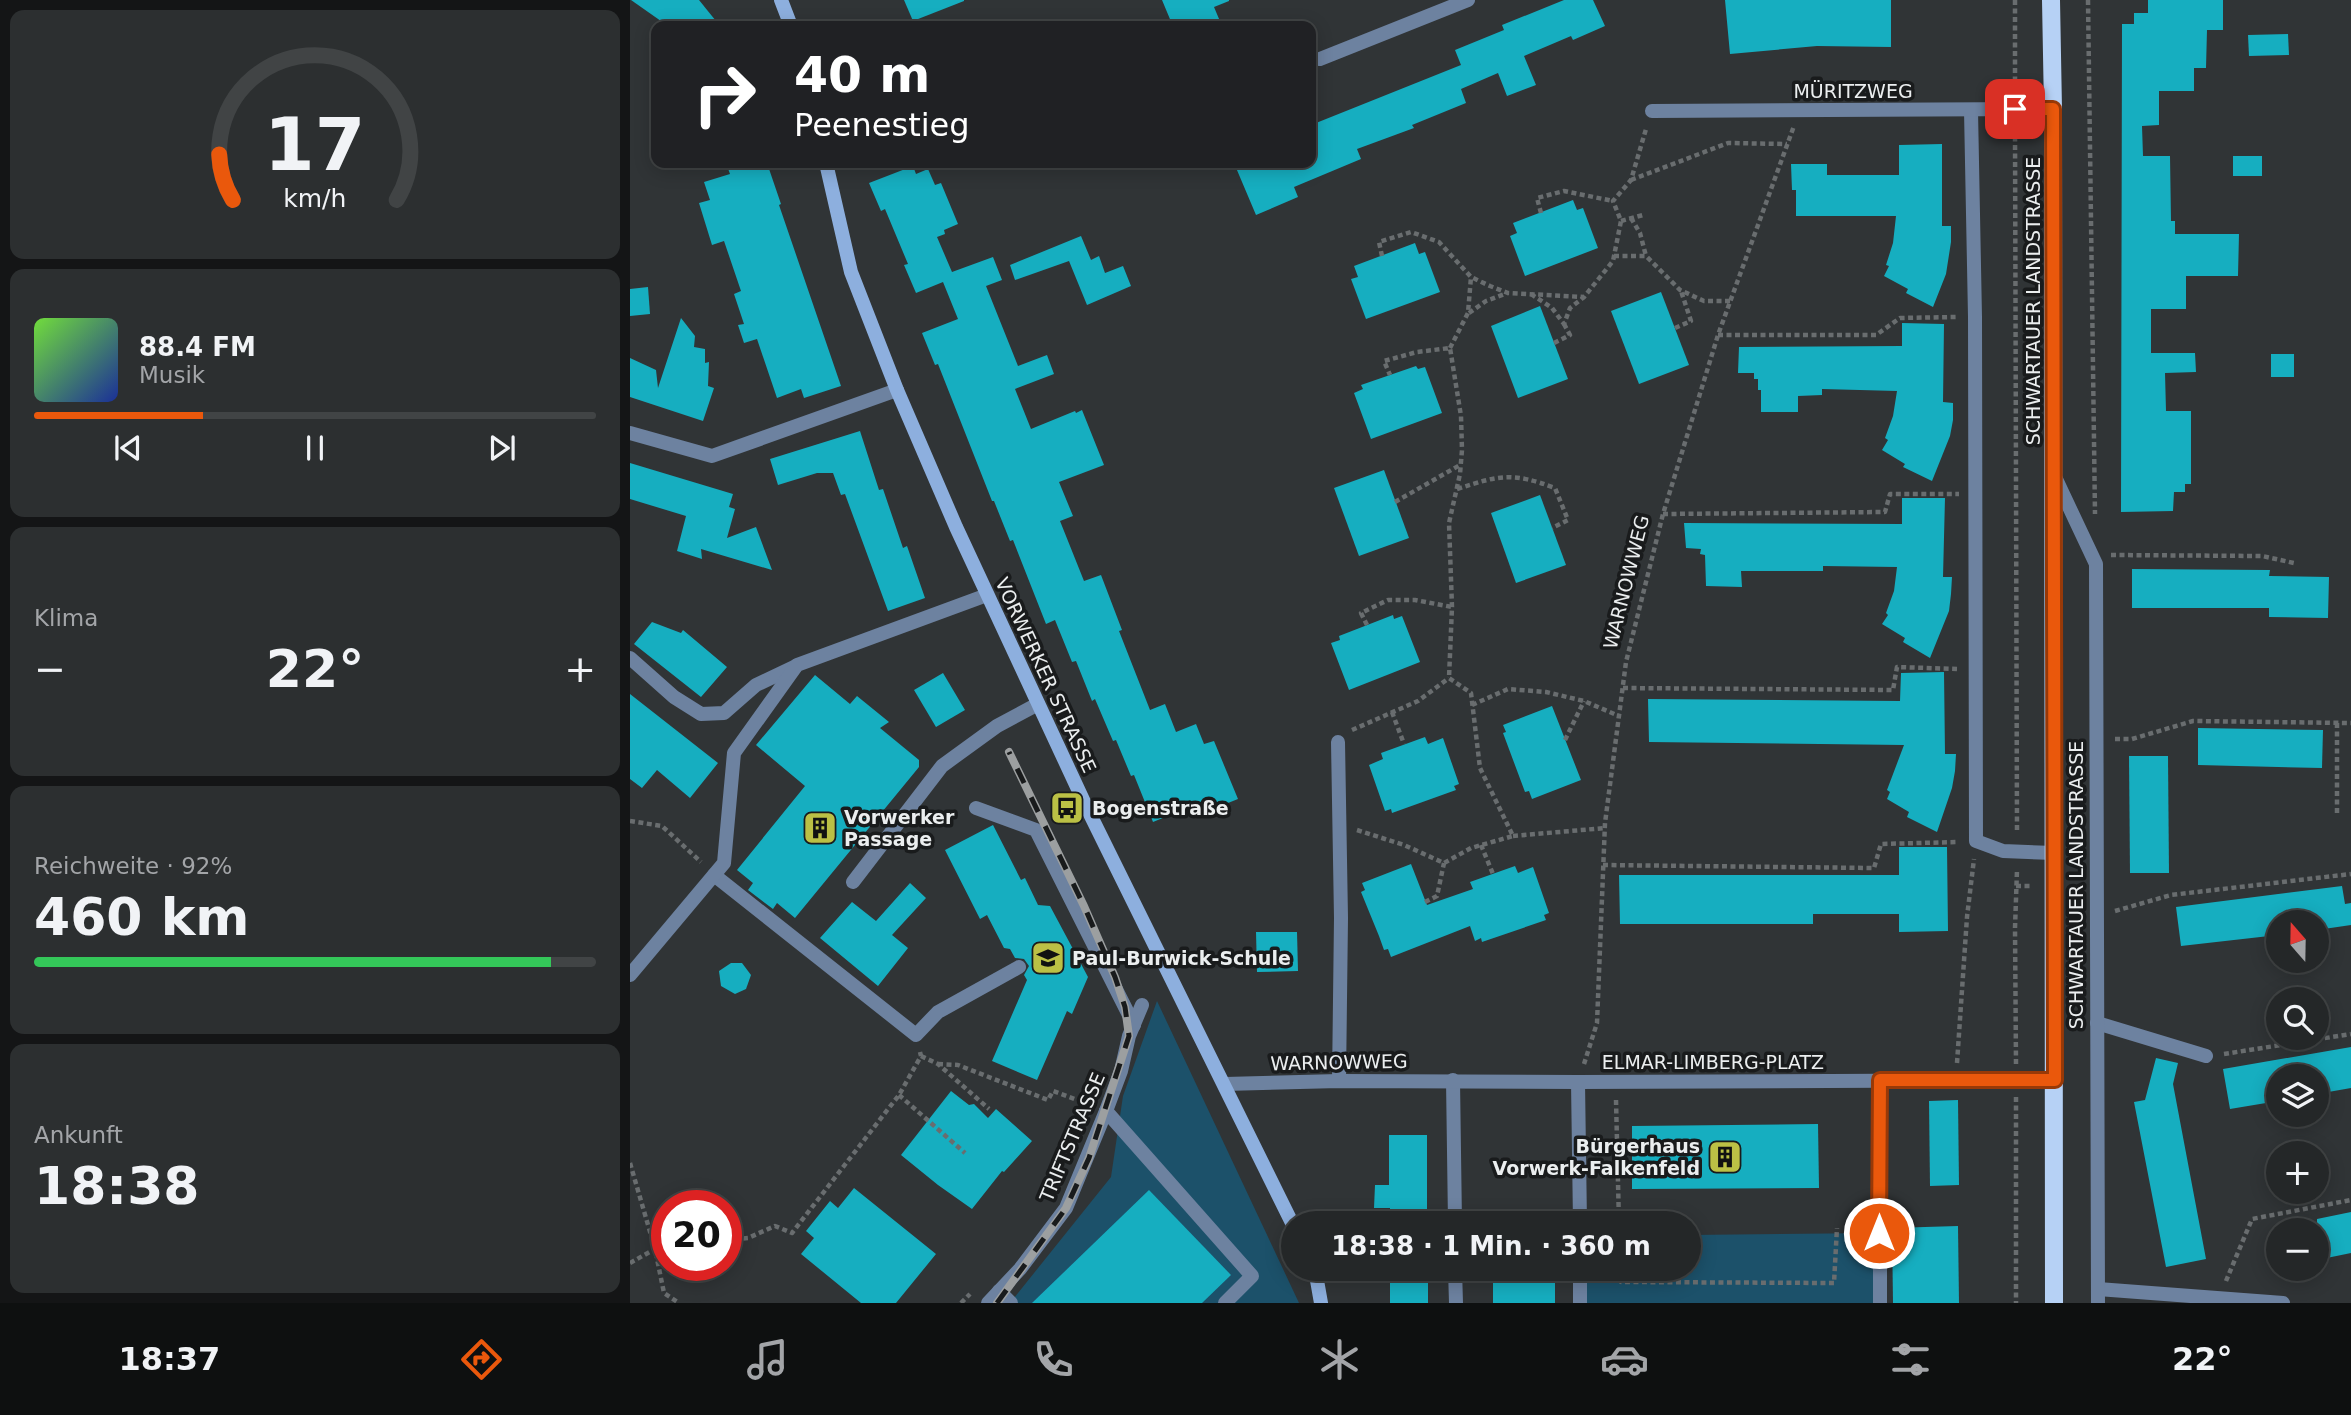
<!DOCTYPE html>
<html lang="de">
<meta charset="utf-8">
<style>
body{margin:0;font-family:"DejaVu Sans",sans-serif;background:#2c2f30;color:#f1f3f6;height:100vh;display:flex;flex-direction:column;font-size:26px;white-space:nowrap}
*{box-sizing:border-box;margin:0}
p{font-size:23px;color:#a3a5a8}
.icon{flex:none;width:38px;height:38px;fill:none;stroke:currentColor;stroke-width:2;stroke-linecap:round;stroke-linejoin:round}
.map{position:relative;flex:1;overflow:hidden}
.drawer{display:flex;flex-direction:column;gap:10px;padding:10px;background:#141516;width:630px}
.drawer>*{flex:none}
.top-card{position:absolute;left:21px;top:21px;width:665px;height:147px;border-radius:14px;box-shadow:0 4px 18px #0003,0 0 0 2px #414445;background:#202124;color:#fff;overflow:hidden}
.needle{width:46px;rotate:340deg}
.tools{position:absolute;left:1636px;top:910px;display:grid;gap:14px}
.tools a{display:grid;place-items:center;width:63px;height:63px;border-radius:50%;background:#242728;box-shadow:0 4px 18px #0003,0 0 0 2px #414445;font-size:35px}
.speed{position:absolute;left:21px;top:1190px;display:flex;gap:14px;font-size:35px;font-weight:700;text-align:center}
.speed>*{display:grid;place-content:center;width:91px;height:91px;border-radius:50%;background:#242728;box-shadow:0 4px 18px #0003,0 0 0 2px #414445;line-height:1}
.speed .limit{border:10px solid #d22;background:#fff;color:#111}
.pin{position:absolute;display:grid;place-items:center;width:60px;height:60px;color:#fff;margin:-30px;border-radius:14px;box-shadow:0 4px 10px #0006}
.me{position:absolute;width:77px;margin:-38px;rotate:0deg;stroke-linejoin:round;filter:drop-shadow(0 0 5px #0008)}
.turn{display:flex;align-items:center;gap:24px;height:147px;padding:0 28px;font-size:32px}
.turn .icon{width:91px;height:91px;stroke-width:2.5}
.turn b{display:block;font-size:49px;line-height:60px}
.big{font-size:52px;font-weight:700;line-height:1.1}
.drawer .widget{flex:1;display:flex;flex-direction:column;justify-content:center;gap:10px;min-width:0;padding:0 24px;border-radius:14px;background:#2c2f30}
.drawer .dial{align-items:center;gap:0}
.dial svg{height:182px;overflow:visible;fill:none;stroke:#414445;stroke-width:7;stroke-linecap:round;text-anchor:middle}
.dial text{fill:#f1f3f6;stroke:none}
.song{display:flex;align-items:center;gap:21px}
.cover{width:84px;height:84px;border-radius:10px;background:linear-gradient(135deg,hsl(100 70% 55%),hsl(230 70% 35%))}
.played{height:7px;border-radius:4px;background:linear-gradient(90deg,#ea580c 30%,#414445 30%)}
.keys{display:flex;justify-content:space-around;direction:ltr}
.heat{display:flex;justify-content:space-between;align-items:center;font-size:38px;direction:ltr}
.charge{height:10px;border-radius:5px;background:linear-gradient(90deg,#34c759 92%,#414445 0)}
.trip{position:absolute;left:651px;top:1211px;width:420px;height:70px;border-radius:35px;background:#242728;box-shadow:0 4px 18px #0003,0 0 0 2px #414445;font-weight:700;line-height:70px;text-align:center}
.dock{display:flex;height:112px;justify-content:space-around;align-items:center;background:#0e1010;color:#a3a5a8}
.dock .icon{width:49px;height:49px}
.dock .active{color:#ea580c}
.dock b{font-size:32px;color:#f1f3f6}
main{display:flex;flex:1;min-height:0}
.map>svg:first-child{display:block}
.green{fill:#1c516a}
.building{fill:#16aec0}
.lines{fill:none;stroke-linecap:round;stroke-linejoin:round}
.path{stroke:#696d6f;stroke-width:4.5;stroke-dasharray:5 3.5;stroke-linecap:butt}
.lane{stroke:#6d82a0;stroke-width:14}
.street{stroke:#6d82a0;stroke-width:14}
.secondary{stroke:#8dafde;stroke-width:14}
.primary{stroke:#b6d1f5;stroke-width:18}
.rail-casing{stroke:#9c9fa0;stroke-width:8}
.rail{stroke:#191b1c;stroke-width:5;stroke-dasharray:16;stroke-linecap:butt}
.route-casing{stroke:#983908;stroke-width:18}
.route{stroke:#ea580c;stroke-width:12}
.labels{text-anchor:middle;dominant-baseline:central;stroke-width:7;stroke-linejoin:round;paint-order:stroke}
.street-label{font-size:19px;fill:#ebeeef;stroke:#191b1c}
.poi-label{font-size:19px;font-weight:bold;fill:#ebeeef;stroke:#191b1c;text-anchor:start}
</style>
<main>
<section class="drawer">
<div class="widget dial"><svg viewBox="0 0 100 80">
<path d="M14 69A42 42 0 1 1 86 69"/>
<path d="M14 69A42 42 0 0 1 8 49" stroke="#ea580c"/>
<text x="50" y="56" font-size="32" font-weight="700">17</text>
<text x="50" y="72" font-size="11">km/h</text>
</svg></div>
<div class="widget">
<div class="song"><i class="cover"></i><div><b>88.4 FM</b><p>Musik</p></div></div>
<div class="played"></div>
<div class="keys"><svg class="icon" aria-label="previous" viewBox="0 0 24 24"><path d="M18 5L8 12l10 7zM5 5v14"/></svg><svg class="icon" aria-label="pause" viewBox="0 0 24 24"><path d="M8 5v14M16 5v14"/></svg><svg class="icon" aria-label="next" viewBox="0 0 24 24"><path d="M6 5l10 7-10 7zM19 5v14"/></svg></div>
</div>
<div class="widget"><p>Klima</p>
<div class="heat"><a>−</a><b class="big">22°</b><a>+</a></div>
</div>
<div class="widget"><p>Reichweite · 92%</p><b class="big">460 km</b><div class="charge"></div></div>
<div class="widget"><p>Ankunft</p><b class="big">18:38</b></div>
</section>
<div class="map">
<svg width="1721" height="1303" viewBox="0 0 1721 1303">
<rect width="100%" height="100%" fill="#303436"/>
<g class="green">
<path d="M527 1001 669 1303H380L481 1177 493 1096Z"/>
<path d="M1249 1233 1250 1303H950V1269H1059V1235Z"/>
</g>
<g class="building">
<path d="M1 0H69L90 26H38Z"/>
<path d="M274 0H334V1L283 21Z"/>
<path d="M532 0H599V1L584 7 592 26H554L552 20 542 24Z"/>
<path d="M934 0H963L975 26 943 40 941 36 894 56 906 85 877 96 868 73 831 89 836 103 782 125 784 128 727 149 731 159 664 187 668 197 626 215 604 163H681V125L831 65 825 50 874 30 872 25Z"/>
<path d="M1095 0H1261V47L1187 46 1100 54Z"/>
<path d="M1518 0H1593V30H1577L1576 68H1564V91H1529V125L1512 126 1513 156H1540L1541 221H1545V234H1609L1608 276H1556V309H1521V353H1565L1566 372 1535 373 1536 411H1561V484H1555V492H1544L1543 511 1491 512 1492 24H1504V13H1518Z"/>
<path d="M1658 34 1659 55 1619 56 1618 35Z"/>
<path d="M1312 144V226H1321V242L1316 274 1303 307 1276 293 1278 289 1254 276 1259 266 1256 265 1263 243 1266 216H1166V190H1162L1161 164H1197V175H1269V145Z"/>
<rect x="1603" y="156" width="29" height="20"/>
<path d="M96 163H137L151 204 149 205 211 386 174 398 171 389 147 398 127 339 114 343 108 325 114 324 104 294 111 291 94 241 82 245 69 203 80 200 74 182 100 174Z"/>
<path d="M283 166 286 174 298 169 305 185 311 183 328 224 314 230 315 234 307 237 322 272 363 257 372 280 356 286 388 366 417 355 424 374 385 389 401 429 445 411 446 413 452 410 474 465 429 482 443 516 430 521 454 581 471 575 492 630 489 631 520 710 535 704 546 732 566 724 574 744 584 741 608 799 583 809 579 799 523 822 504 775 501 776 486 740 483 741 465 699 462 701 446 661 442 662 425 620 416 624 383 540 380 541 364 501H362L308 364 305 365 292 333 328 319 313 282 286 293 274 265 278 264 255 209 251 211 239 183Z"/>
<path d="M943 200 947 210 953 208 968 248 895 276 880 236 887 233 883 223Z"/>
<path d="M451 236 461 260 469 256 475 273 493 266 501 286 457 305 439 261 385 280 380 265Z"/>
<path d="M785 243 789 254 795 252 810 292 736 319 721 279 728 277 724 266Z"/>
<path d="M18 287 20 314 0 316V289Z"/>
<path d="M1031 292 1059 365 1009 384 981 311Z"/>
<path d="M910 306 938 379 888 398 861 326Z"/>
<path d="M51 318 65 336 64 347 75 349V363L79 362 78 386 84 388 73 421 0 397V358L26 370 28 388Z"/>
<path d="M1272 323 1314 324 1313 402 1323 403V420L1320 436 1302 481 1273 467 1275 464 1252 450 1258 440 1255 438 1263 416 1267 391 1192 389V395L1168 396V412H1131V390H1128V379H1124V373H1108L1109 347 1272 346Z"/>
<rect x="1641" y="354" width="23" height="23"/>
<path d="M786 366 788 369 795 367 812 413 741 439 724 393 733 389 731 385Z"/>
<path d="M230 431 249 490 253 489 273 548 277 546 295 598 258 611 215 494 211 495 203 473H187L148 485 140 459Z"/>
<path d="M0 463 103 494 99 507 105 509 97 538 126 527 142 570 71 549 72 559 47 551 56 516 0 499Z"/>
<path d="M754 470 779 538 729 556 704 488Z"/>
<path d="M910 495 936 565 886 583 861 513Z"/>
<path d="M1272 498H1315L1313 577H1322L1321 594 1319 611 1300 658 1273 642 1275 638 1252 624 1258 615 1256 613 1264 591 1267 567 1193 566V571H1111L1112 587 1076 586 1075 555 1070 554 1071 549 1056 548 1054 523 1272 524Z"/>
<path d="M1502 569 1640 570 1639 576 1699 577 1698 618 1639 617V608H1502Z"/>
<path d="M763 615 764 619 772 616 790 662 719 690 701 643 710 640 709 636Z"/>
<path d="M22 622 51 633 53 630 97 667 71 697 4 644Z"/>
<path d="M1314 672 1315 754H1326L1325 771 1322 788 1307 832 1277 817 1279 812 1257 799 1260 792 1257 790 1274 745 1019 742 1018 699 1270 701 1271 673Z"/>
<path d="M313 673 335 710 306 727 284 690Z"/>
<path d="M185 675 220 704 227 696 259 722 250 728 289 760V767L165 918 147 903 143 909 118 890 123 883 107 870 175 786 126 745Z"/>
<path d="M0 694 88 763 60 798 27 770 12 788 0 779Z"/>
<path d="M922 706 951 780 902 799 899 791 895 792 873 733 876 732 873 725Z"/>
<path d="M1568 728 1693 730 1692 768 1568 765Z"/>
<path d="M795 737 798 744 813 738 829 784 824 786 826 790 762 813 761 809 755 811 739 765 753 759 751 753Z"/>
<path d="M1499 756H1538L1539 873H1500Z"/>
<path d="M363 825 391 880 395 878 408 905 420 906 458 977 442 1014 437 1011 407 1080 362 1061 397 980 394 975 399 966 394 959 385 958 380 949 374 948 357 915 350 919 315 850Z"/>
<path d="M1269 847H1317L1318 931 1269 932V914H1183V924H990L989 875H1269Z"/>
<path d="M781 864 797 905 843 889 840 882 885 866 888 873 903 867 919 913 914 915 916 920 852 942 851 938 845 941 840 926 761 957 758 949 754 950 749 936 731 892 735 890 732 883Z"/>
<path d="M280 883 296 898 262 935 278 948 248 986 190 938 222 902 246 921Z"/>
<path d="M1712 886 1715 904 1721 903V925L1687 930V922H1648V935L1551 946 1546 907Z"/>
<path d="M626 932H667L668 971 627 972Z"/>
<path d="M101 963H112L121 975 116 989 105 994 91 986 89 971Z"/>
<path d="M1721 1047V1088L1687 1094V1076H1648V1101L1600 1109 1593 1069Z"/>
<path d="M1526 1058 1548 1063 1543 1084 1576 1259 1536 1267 1504 1102 1515 1100Z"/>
<path d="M321 1091 339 1105 344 1104 358 1118 366 1109 402 1141 374 1172 372 1171 342 1209 308 1185 271 1155Z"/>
<path d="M1328 1100 1329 1185 1300 1186 1299 1101Z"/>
<path d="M1188 1124 1189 1188 1002 1189V1126Z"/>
<path d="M759 1135H797V1223H760V1208H744L745 1185H759Z"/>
<path d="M224 1188 306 1254 266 1303H231L171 1254 184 1238 176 1231 200 1201 208 1208Z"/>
<path d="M519 1190 601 1275 572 1303H402Z"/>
<path d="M1721 1212V1253L1687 1260V1219Z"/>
<path d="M1328 1226 1329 1303H1263L1262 1228Z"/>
<rect x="863" y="1269" width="62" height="34"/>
<rect x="760" y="1283" width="38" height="20"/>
</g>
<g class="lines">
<g class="path">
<path d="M1385 0V91"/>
<path d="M1458 0 1465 514"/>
<path d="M1385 128 1387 833"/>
<path d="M1001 180 1098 143 1157 144"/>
<path d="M911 213 907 198 934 191 983 201"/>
<path d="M1001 218 1010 233 1016 256"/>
<path d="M991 221 1013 215"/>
<path d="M752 256 749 242 781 232 809 242 841 277 860 286 878 293 954 297 983 261 991 221 983 201 1001 180 1016 129"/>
<path d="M984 256H1016L1050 290 1074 301H1100"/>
<path d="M901 294 922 308 934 324 940 308 954 297"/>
<path d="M839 313 856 301 877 293"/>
<path d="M1045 328 1061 321 1051 291"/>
<path d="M1088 335H1246L1270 318 1326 317"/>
<path d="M924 343 940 335 934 324"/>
<path d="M820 348 838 313 841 277"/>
<path d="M827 489C870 475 882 472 925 488L938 520 922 528"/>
<path d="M765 502 830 465"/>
<path d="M1033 514 1255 512 1260 494H1329"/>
<path d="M1481 555 1632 556 1664 563"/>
<path d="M737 625 731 613 758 600H785L822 607"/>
<path d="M993 688 1263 690 1267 667 1327 669"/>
<path d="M842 705 878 689 916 692 954 701 989 716"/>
<path d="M762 712 774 744"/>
<path d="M1707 723V813"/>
<path d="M722 730 788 701 819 678"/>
<path d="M1485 739H1502L1563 721 1721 723"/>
<path d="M935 740 954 701"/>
<path d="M0 821 32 826 71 862"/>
<path d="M727 830 774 845 814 863 841 848 883 836 850 768 841 693 819 678 822 607 819 523 830 474 832 450 831 416 820 348 787 352 754 361 760 375"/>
<path d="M883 836 975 828"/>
<path d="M851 845 863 874"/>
<path d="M973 865 1244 868 1251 844 1328 842"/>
<path d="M1386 886H1403"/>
<path d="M795 902 807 896 814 863"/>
<path d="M1485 911 1541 895 1721 874"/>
<path d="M1594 1054 1721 1034"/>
<path d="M291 1056 308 1064 359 1109"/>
<path d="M1327 1063 1337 917 1344 859"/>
<path d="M308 1064 328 1065 418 1100 423 1091 461 1105"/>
<path d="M954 1064 967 1023 975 823 996 662 1033 514 1088 335 1164 126"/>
<path d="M1386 1064 1385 928 1387 870"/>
<path d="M269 1095 335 1153"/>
<path d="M1386 1097V1303"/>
<path d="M986 1100 989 1223"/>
<path d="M0 1163 25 1249 34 1293 49 1303"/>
<path d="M96 1240 118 1238 145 1226 162 1233 269 1095 291 1056 290 1052"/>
<path d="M0 1263 25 1249 37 1247"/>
<path d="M990 1269 991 1282 1204 1283 1207 1228"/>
<path d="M1596 1281 1622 1219 1721 1200"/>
<path d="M331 1303 340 1294"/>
</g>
<g class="lane">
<path d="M1341 110 1345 317 1346 841 1373 851 1424 853"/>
<path d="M0 658 44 697 71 714 94 713 126 685 166 666"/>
<path d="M708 742 711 918 709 1081"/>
<path d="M346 808 406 830 504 1025"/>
<path d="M84 875 286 1035 308 1012 389 967"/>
<path d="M223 882 312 766 367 726 408 704"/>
<path d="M0 975 94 863 104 753 167 665 357 595"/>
<path d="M1467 1023 1576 1056"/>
<path d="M823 1080 825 1223"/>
<path d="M1250 1080V1303"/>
<path d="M476 1111 622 1276 595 1303"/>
<path d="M825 1269 826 1303"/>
<path d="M1468 1289 1653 1303"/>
<path d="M369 1291 381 1303"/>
<path d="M358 1303 390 1269 436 1208 476 1111 491 1071 499 1036 512 1005"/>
</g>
<g class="street">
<path d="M690 59 838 0"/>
<path d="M1022 111 1423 109"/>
<path d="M0 433 82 456 267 390"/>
<path d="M1425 477 1466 564 1468 1303"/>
<path d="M948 1082 950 1223"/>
<path d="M595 1084 709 1081 948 1082 1425 1080"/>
<path d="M950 1303V1269"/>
</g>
<g class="secondary">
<path d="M151 0 161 26"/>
<path d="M196 163 221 272 267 390 326 527 454 802 663 1225"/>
<path d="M685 1269 691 1303"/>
</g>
<path class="primary" d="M1421 0 1423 109 1424 1303"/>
<defs>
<path id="rail" d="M367 1303 436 1208 459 1158 499 1036 495 1007 485 977 454 906 379 752"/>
</defs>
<use href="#rail" class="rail-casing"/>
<use href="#rail" class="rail"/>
</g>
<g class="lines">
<defs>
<path id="route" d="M1249 1233 1250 1080H1425L1423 109H1385"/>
</defs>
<use href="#route" class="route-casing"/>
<use href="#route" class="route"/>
</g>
<defs>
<symbol id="bus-square" viewBox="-11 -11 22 22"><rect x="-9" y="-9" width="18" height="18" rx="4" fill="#bbc045" stroke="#191b1c"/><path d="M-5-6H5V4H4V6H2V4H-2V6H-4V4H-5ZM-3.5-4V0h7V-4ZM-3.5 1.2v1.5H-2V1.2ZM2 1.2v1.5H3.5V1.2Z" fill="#111"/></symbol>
<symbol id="building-square" viewBox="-11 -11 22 22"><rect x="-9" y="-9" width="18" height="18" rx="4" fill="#bbc045" stroke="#191b1c"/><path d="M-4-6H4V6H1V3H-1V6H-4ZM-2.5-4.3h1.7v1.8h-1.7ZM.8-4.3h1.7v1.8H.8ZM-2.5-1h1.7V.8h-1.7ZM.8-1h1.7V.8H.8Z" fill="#111"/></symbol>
<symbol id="school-square" viewBox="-11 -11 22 22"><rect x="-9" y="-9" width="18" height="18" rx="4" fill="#bbc045" stroke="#191b1c"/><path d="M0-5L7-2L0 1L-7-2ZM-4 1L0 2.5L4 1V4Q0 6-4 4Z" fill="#111"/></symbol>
</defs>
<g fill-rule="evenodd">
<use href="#bus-square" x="418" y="789" width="38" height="38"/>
<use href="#building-square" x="171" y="809" width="38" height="38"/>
<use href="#school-square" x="399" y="939" width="38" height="38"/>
<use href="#building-square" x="1076" y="1138" width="38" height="38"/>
</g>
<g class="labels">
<g class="street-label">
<text x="1223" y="91">MÜRITZWEG</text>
<text transform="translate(1403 301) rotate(-90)">SCHWARTAUER LANDSTRASSE</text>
<text transform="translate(996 582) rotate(-76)">WARNOWWEG</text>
<text transform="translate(416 675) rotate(65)">VORWERKER STRASSE</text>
<text transform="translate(1446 885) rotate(-90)">SCHWARTAUER LANDSTRASSE</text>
<text transform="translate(709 1062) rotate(-1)">WARNOWWEG</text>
<text x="1083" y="1062">ELMAR-LIMBERG-PLATZ</text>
<text transform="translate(442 1137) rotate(-67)">TRIFTSTRASSE</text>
</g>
<g class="poi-label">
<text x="462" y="808">Bogenstraße</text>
<text x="214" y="817">Vorwerker<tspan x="214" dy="22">Passage</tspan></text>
<text x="442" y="958">Paul-Burwick-Schule</text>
<text x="1070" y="1146" text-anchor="end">Bürgerhaus<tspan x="1070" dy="22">Vorwerk-Falkenfeld</tspan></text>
</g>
</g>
</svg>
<div class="tools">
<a><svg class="needle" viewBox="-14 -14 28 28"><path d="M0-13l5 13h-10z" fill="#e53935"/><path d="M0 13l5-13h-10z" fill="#a3a5a8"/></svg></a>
<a><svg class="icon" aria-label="search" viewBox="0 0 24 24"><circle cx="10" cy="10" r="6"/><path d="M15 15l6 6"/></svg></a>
<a><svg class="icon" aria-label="layers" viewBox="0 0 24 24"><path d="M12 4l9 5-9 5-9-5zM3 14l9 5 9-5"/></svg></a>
<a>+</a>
<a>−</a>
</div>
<div class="speed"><div class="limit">20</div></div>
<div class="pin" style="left:1385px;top:109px;background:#d93025"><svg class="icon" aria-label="arrive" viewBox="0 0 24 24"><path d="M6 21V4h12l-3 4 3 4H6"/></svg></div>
<svg class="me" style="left:1249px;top:1233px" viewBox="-20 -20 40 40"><circle r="17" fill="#ea580c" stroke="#fff" stroke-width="3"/><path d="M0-11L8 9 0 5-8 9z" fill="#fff"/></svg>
<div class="trip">18:38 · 1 Min. · 360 m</div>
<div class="top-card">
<div class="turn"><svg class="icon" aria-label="right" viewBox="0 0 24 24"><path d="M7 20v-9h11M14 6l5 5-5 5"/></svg><div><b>40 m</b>Peenestieg</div></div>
</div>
</div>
</main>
<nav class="dock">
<b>18:37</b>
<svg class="icon active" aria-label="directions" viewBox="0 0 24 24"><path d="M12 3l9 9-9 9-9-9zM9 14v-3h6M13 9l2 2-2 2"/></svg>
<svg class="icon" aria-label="music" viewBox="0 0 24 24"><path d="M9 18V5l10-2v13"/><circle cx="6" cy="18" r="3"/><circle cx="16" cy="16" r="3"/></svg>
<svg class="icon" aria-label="phone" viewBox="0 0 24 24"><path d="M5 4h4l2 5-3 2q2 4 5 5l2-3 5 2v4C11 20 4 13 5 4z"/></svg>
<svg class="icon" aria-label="climate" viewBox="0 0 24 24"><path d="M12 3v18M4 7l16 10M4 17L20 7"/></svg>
<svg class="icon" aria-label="car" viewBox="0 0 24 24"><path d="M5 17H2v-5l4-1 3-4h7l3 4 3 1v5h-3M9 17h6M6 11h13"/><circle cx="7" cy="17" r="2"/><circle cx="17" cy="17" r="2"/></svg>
<svg class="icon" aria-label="filters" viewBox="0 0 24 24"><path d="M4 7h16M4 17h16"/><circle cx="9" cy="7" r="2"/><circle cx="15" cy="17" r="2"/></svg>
<b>22°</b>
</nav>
